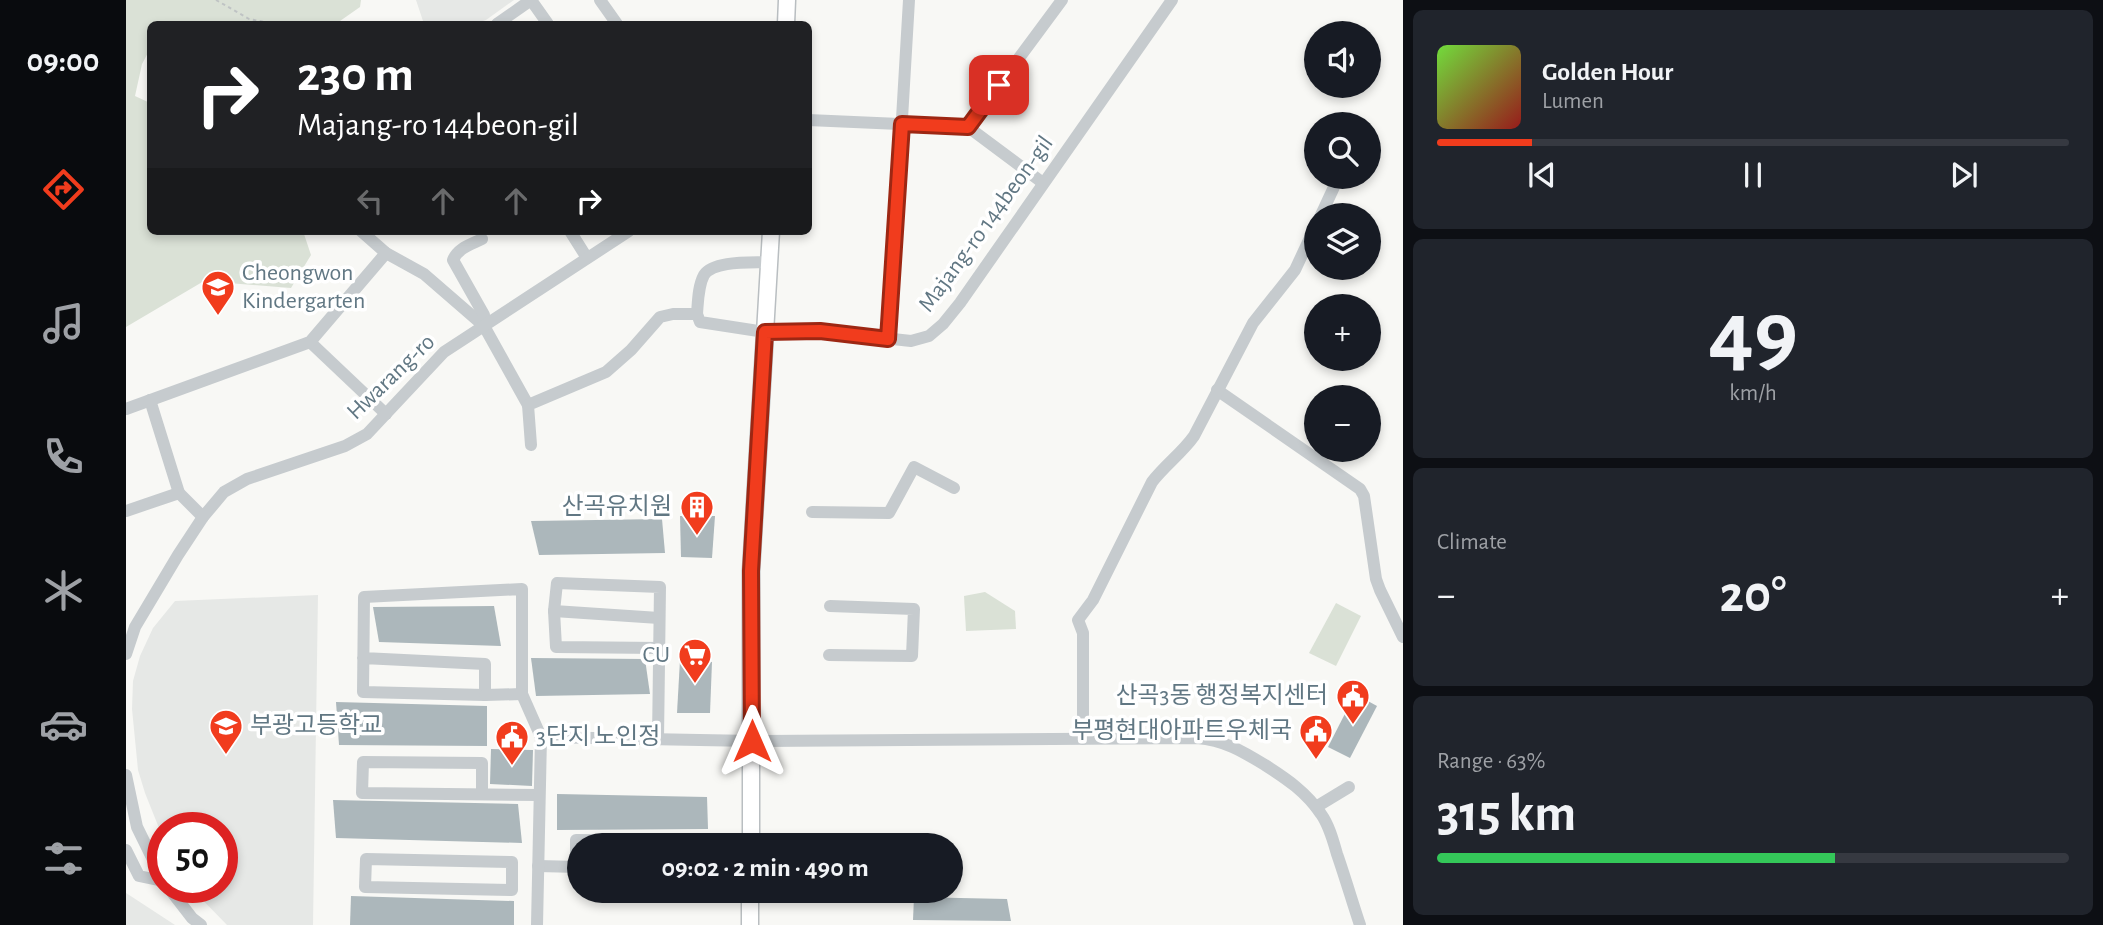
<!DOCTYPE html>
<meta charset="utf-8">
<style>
body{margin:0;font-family:"Alegreya Sans","Noto Sans KR",sans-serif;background:#20242c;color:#f1f3f6;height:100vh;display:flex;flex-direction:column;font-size:26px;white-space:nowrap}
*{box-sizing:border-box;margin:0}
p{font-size:23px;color:#9ea1a6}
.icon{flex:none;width:38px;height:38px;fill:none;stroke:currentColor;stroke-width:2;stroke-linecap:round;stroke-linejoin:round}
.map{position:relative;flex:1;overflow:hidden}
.panel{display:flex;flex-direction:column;gap:10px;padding:10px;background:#0d0f14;width:700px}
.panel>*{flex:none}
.top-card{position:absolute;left:21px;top:21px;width:665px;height:214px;border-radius:10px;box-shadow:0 4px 10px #0003;background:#202124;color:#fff;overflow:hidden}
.controls{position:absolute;left:1178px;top:21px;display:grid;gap:14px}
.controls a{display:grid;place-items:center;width:77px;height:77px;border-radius:50%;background:#171b24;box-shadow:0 4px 10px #0003;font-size:35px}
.speed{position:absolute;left:21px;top:812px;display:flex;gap:14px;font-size:35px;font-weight:700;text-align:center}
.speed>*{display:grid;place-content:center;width:91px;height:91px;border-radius:50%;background:#171b24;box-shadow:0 4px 10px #0003;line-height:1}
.speed .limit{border:10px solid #d22;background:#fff;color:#111}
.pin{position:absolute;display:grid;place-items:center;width:60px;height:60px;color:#fff;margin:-30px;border-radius:14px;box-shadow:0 4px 10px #0006}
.me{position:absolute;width:77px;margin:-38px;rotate:0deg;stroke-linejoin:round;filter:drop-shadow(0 0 5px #0008)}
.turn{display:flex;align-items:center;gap:24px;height:147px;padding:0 35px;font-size:32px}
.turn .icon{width:91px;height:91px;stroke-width:2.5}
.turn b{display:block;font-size:49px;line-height:60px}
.lanes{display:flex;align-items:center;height:66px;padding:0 35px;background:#0003;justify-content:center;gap:35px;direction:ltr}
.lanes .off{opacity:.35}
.big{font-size:52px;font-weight:600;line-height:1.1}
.panel .tile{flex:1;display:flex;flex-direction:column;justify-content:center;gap:10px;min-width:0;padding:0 24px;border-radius:10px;background:#20242c}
.panel .dial{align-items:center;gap:0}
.dial b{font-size:91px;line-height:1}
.song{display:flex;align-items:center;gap:21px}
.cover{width:84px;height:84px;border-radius:10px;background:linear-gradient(135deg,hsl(100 70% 55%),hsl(0 70% 35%))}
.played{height:7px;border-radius:4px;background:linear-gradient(90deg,#f13c1d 15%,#363941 15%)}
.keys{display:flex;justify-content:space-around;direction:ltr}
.heat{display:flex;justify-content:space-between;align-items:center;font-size:38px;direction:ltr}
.charge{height:10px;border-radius:5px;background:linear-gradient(90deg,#34c759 63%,#363941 0)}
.trip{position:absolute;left:441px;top:833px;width:396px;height:70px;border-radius:35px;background:#171b24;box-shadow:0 4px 10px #0003;font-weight:600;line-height:70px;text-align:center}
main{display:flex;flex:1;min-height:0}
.tab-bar{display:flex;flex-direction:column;width:126px;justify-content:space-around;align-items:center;background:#090b0e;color:#9ea1a6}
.tab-bar .icon{width:49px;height:49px}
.tab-bar .selected{color:#f13c1d}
.tab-bar b{font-size:32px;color:#f1f3f6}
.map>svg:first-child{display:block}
.built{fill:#e6e8e6}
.green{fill:#dae1d6}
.building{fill:#acb7bb}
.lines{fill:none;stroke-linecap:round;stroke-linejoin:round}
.major-casing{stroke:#b9bec1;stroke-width:19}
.path{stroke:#bfc3c4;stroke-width:2;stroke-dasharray:3.5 3.5;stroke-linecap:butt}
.minor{stroke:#c6cbce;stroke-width:12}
.major{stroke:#fff;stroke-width:16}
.route-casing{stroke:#9d2713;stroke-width:18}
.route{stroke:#f13c1d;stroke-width:12}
.labels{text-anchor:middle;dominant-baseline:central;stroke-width:7;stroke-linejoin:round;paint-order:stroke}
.street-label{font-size:24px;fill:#617783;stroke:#fff}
.poi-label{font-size:24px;fill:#617783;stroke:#fff;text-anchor:end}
</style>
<main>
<nav class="tab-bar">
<b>09:00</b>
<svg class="icon selected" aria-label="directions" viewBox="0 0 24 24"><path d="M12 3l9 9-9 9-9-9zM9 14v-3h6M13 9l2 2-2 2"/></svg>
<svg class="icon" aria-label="music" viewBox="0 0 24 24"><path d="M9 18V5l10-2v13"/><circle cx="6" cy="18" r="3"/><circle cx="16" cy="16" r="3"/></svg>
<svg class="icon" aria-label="phone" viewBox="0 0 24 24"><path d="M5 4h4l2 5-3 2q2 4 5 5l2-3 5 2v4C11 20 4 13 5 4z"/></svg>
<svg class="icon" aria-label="climate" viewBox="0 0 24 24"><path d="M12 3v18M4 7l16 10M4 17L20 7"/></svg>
<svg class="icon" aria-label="car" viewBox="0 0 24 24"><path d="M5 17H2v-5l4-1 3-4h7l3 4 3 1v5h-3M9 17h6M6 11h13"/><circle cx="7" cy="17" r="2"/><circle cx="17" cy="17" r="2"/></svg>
<svg class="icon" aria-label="filters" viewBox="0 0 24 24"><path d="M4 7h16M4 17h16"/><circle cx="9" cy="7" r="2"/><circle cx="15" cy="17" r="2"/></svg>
</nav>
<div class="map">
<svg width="1277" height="925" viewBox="0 0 1277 925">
<rect width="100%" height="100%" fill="#f8f8f5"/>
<g class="built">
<path d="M290 0H388L360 20 348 24H298Z"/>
<path d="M192 595 187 925H101L64 887H96V828H37V838L19 793 12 770 6 709 7 681 14 656 27 628 49 601Z"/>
<path d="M0 893 49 925H0Z"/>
</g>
<g class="green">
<path d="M0 0H235L234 7 214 21 215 24H24V49L16 64 9 96 24 103V231H177L185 255 165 288 78 281 0 327Z"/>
<path d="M859 592 889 611 890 629 840 631 838 596Z"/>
<path d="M1210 603 1235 616 1210 666 1183 653Z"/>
</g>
<g class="building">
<path d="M554 516H589L586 558 555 557Z"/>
<path d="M536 519 539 553 413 555 405 521Z"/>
<path d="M368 606 375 646 253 642 247 607Z"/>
<path d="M405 658 519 659 524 694 410 696Z"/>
<path d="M554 660 586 662 584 713H551Z"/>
<path d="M1229 694 1251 706 1224 758 1202 747Z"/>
<path d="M210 702 361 706V746L213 745Z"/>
<path d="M365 749 407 750 406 786 364 784Z"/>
<path d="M431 794 581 797 582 829 431 830Z"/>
<path d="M207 800 392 804 396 843 210 838Z"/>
<path d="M225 896 388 901V925H224Z"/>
<path d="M788 897 881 899 885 921 787 920Z"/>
</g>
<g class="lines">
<defs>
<g id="major">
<path d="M660 24 661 0"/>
<path d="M625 845V571L645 231"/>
<path d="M624 925V891"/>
</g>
</defs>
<use href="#major" class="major-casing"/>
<g class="path">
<path d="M90 0 123 19 149 24"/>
<path d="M186 24 188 23 196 24"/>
</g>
<g class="minor">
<path d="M405 0 422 24"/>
<path d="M474 0 491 24"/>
<path d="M371 24 405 0"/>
<path d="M682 120 842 127 917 183"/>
<path d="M842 127 936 0"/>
<path d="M1195 215 1208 187"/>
<path d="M235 231 260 253 298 274 358 326"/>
<path d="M444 231 461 258"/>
<path d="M356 239C344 245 332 248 327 260L358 315V326L402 405"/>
<path d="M571 314 574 322 639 332 694 331 785 341 803 336 817 324 834 303 1046 0"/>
<path d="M763 339 783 0"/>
<path d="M184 342 260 414"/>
<path d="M1091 390 1234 489 1238 496 1250 579 1254 590 1277 637"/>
<path d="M24 400 53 493"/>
<path d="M0 409 184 342 260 253"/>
<path d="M405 445 402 405 480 372 505 350 534 317 547 314H571C572 302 572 286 578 275 588 260 627 263 643 262"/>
<path d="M0 511 53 493 77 517"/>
<path d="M686 512 763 513 788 467 828 488"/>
<path d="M428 611 533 618"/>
<path d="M0 654 9 627 52 555 77 517 98 492 121 479 219 446 241 434 318 352 503 231"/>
<path d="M703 655 786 656 788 609 704 606"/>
<path d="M237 658 359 664V695L237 692 238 597 396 589V694L415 737"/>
<path d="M359 695 396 694"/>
<path d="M532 739 534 587 431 583 428 611 430 647 533 648"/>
<path d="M957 739V633L952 620 967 600 1026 482C1039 465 1056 453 1068 436L1127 323 1169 270 1190 225"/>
<path d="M0 775 11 827 37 880"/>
<path d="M356 794V763L237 762 236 793 413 795"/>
<path d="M1190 807 1223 787"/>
<path d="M0 850 13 876 37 881"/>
<path d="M240 859 386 862V890L239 887Z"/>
<path d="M412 866 453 867"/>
<path d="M450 867V840L547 841V845"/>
<path d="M42 887 66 918 75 925"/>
<path d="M411 925 415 737 626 741 1071 738C1098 740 1116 751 1139 765 1161 779 1180 792 1195 814 1203 825 1207 840 1211 854 1219 877 1226 901 1234 925"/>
</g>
<use href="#major" class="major"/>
</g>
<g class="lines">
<defs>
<path id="route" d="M626 741 625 571 639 332 694 331 762 339 776 124 842 127 873 85"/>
</defs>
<use href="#route" class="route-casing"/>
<use href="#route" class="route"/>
</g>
<defs>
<symbol id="school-pin" viewBox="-11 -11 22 30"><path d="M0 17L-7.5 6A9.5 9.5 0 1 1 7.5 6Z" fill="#f13c1d" stroke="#fff"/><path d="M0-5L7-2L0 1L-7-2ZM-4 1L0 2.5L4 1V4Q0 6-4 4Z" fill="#fff"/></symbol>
<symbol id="building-pin" viewBox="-11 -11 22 30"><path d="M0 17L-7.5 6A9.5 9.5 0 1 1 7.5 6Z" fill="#f13c1d" stroke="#fff"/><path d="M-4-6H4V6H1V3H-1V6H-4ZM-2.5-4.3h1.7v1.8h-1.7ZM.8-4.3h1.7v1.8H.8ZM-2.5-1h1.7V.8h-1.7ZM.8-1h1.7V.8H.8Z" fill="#fff"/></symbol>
<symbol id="supermarket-pin" viewBox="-11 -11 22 30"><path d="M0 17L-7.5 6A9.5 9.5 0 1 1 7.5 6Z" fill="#f13c1d" stroke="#fff"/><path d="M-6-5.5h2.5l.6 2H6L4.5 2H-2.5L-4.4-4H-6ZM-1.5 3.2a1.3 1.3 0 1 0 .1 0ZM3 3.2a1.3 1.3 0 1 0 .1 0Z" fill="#fff"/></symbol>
<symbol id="civic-pin" viewBox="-11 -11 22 30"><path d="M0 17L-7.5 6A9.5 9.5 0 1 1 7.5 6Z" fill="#f13c1d" stroke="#fff"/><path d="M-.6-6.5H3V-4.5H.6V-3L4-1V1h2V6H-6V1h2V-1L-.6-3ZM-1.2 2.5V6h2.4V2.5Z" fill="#fff"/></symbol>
</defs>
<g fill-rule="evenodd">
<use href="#school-pin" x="73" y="268" width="38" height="52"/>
<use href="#building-pin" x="552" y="488" width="38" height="52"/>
<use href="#supermarket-pin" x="550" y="636" width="38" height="52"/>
<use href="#civic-pin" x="1208" y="677" width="38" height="52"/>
<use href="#school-pin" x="81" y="707" width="38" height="52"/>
<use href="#civic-pin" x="1171" y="712" width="38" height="52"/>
<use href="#civic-pin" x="367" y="718" width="38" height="52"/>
</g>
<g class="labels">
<g class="street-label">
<text transform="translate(860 224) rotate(-54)">Majang-ro 144beon-gil</text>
<text transform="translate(265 377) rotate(-44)">Hwarang-ro</text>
</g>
<g class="poi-label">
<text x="116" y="273" text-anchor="start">Cheongwon<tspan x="116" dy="28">Kindergarten</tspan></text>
<text x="546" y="507">산곡유치원</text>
<text x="544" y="655">CU</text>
<text x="1202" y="696">산곡3동 행정복지센터</text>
<text x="124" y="726" text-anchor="start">부광고등학교</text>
<text x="1166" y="731">부평현대아파트우체국</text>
<text x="410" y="737" text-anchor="start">3단지 노인정</text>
</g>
</g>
</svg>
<div class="controls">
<a><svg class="icon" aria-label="sound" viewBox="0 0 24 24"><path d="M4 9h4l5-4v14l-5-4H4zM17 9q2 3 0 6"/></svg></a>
<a><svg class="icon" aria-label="search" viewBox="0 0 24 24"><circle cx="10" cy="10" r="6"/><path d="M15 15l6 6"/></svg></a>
<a><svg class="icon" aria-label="layers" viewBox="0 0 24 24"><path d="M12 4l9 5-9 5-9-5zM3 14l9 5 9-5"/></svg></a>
<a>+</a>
<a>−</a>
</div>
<div class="speed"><div class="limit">50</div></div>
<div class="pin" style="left:873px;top:85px;background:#d93025"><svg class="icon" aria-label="arrive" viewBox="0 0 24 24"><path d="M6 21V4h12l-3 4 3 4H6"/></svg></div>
<svg class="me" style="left:626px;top:741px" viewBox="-20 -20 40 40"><path d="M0-17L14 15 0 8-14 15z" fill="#f13c1d" stroke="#fff" stroke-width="4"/></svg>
<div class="trip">09:02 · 2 min · 490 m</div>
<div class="top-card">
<div class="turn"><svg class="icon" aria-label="right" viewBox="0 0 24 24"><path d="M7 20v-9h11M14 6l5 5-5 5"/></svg><div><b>230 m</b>Majang-ro 144beon-gil</div></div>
<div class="lanes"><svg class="icon off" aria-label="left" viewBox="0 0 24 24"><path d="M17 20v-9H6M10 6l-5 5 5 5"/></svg><svg class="icon off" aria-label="ahead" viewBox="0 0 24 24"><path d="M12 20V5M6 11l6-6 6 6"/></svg><svg class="icon off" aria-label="ahead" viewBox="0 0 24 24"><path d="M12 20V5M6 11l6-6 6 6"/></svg><svg class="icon" aria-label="right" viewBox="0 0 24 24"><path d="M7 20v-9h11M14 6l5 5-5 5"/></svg></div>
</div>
</div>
<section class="panel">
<div class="tile">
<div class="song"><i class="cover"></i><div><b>Golden Hour</b><p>Lumen</p></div></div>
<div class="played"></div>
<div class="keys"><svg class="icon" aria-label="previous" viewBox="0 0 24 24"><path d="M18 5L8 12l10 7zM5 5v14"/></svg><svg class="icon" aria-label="pause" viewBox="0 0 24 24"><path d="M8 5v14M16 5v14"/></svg><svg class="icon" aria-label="next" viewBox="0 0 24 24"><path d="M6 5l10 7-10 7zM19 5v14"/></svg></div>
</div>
<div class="tile dial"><b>49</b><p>km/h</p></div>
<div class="tile"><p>Climate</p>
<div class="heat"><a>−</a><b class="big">20°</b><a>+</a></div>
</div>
<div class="tile"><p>Range · 63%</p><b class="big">315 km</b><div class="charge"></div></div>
</section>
</main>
